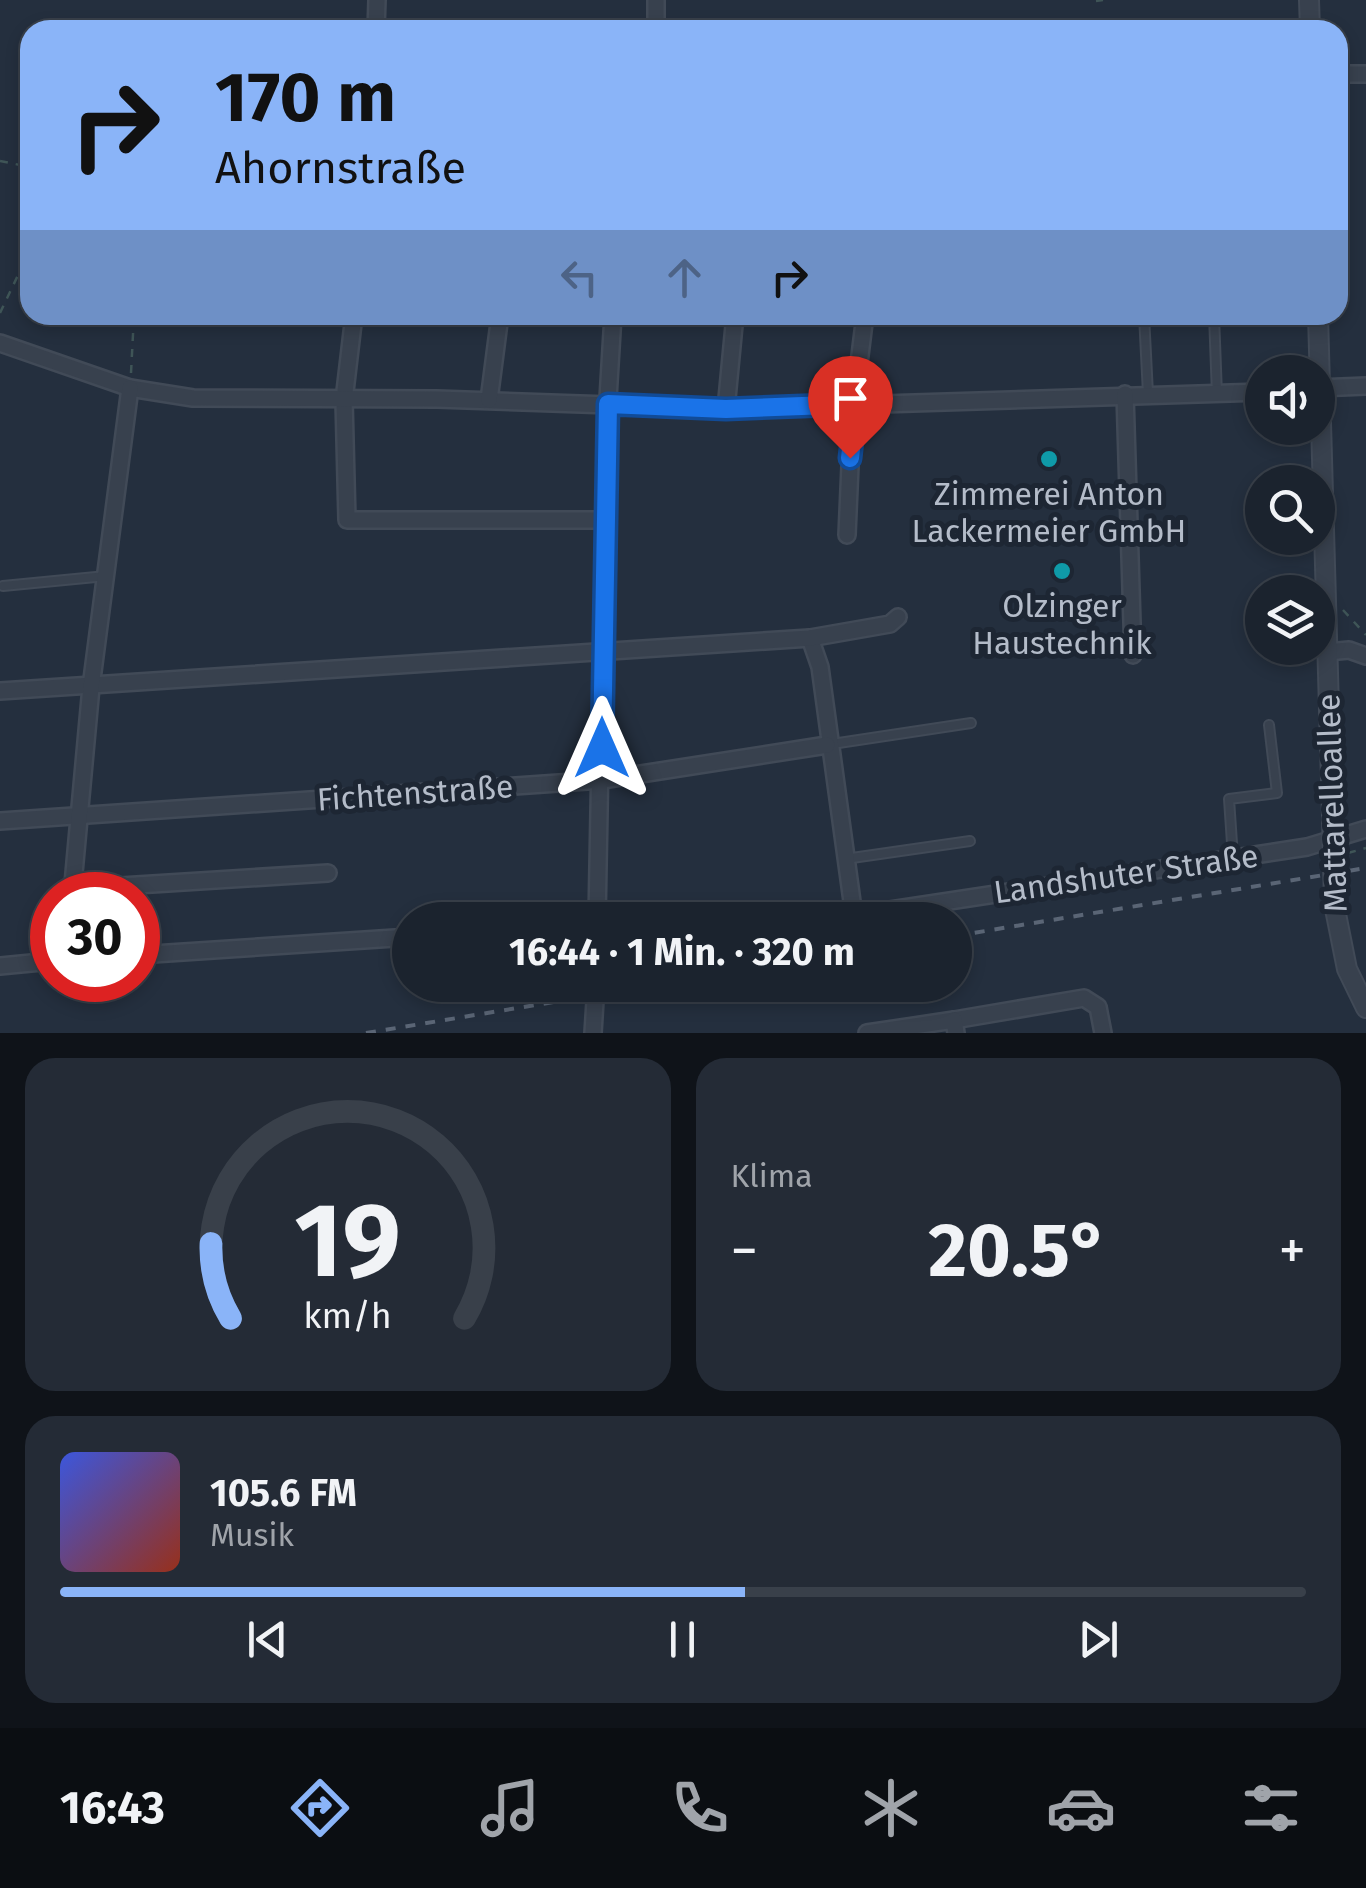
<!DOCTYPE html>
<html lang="de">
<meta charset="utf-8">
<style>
body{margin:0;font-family:"Fira Sans",sans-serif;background:#242b36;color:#f1f3f6;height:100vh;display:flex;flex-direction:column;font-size:38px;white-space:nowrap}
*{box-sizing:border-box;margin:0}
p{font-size:32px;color:#a0a4aa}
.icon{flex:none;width:55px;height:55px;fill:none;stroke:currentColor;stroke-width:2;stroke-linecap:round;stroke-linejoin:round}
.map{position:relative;height:1033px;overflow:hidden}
.sheet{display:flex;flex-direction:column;gap:25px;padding:25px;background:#0f1319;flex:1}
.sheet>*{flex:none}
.hud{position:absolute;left:20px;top:20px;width:1328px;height:305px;border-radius:30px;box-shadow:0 5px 15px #0003,0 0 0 2px #39404a;background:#8ab4f8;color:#111;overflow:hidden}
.fabs{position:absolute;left:1245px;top:355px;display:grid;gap:20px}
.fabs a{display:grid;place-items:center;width:90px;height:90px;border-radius:50%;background:#1b232e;box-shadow:0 5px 15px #0003,0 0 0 2px #39404a;font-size:50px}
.speed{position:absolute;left:30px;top:872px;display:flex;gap:20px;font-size:50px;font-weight:700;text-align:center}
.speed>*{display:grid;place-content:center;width:130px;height:130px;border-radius:50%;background:#1b232e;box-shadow:0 5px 15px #0003,0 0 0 2px #39404a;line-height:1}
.speed .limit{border:15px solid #d22;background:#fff;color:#111}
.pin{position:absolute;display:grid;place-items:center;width:85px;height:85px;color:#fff;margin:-102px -42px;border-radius:50% 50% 50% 0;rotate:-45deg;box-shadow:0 0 10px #0007}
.pin .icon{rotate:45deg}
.me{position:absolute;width:110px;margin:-55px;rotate:0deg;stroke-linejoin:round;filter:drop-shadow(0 0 8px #0008)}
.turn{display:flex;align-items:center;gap:35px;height:210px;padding:0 30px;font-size:45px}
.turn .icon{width:130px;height:130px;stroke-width:2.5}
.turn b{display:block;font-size:70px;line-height:85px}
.lanes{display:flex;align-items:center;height:95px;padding:0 30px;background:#0003;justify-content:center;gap:50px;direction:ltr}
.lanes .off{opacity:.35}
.big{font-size:75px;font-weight:700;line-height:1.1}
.sheet .card{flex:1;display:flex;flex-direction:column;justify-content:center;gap:15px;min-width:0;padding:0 35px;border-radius:30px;background:#242b36}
.sheet .dial{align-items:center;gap:0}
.dial svg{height:260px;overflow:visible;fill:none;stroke:#39404a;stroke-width:7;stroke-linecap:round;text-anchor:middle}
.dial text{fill:#f1f3f6;stroke:none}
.song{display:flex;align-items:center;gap:30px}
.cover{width:120px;height:120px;border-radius:15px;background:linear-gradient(135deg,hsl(230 70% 55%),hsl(10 70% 35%))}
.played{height:10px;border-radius:5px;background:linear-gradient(90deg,#8ab4f8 55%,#39404a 55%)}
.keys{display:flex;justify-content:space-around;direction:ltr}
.heat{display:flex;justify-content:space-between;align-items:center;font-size:55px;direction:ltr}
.sheet .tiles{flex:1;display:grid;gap:25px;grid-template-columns:1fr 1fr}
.card:last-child{grid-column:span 2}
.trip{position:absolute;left:392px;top:902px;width:580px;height:100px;border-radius:50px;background:#1b232e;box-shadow:0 5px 15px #0003,0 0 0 2px #39404a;font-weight:700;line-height:100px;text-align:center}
.dock{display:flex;height:160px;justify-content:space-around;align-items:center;background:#0b0e12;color:#a0a4aa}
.dock .icon{width:70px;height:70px}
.dock .active{color:#8ab4f8}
.dock b{font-size:45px;color:#f1f3f6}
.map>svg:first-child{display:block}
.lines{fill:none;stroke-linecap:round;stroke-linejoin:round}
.service-casing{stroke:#414a57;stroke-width:12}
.minor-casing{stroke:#414a57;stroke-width:20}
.tertiary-casing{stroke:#414a57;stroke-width:22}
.path{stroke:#3f5557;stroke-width:2.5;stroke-dasharray:8 8;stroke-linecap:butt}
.service{stroke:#38414e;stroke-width:8}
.minor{stroke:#38414e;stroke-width:15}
.tertiary{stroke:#38414e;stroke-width:18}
.rail{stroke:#5a6575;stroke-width:4;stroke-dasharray:10 10;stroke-linecap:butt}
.tertiary-bridge-casing{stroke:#414a57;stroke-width:22;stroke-linecap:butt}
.tertiary-bridge{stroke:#38414e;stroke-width:18}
.route-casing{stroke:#114b97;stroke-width:25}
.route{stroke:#1a73e8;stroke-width:18}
.culture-dot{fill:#0f9aa8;stroke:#1d2633;stroke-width:4}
.labels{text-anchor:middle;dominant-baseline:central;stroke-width:10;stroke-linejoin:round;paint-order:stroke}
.poi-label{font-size:32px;fill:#b4bcc9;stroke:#1d2633}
.street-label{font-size:32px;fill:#b4bcc9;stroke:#1d2633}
</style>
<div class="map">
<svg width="1366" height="1033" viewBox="0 0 1366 1033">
<rect width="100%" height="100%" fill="#242f3e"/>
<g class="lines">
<defs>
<g id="service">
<path d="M1144 315 1148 394"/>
<path d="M1214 315 1217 395"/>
<path d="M3 586 106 576"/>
<path d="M832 744 971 723"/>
<path d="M1233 858 1229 799 1277 793 1269 725"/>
<path d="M845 859 970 841"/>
</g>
<g id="minor">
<path d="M656 0V30"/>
<path d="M376 30 377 0"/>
<path d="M1338 74H1366"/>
<path d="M354 315 344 400 347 520H606"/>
<path d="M0 343 130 388 193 398 437 399 726 409 1262 392"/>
<path d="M1318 388 1366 386"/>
<path d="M1125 394 1133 655"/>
<path d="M489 400 500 315"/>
<path d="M726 409 735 315"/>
<path d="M847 535 852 420 865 315"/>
<path d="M810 638 820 667 854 916"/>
<path d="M1327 652 1349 650 1366 656"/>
<path d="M0 691 810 638 890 624 898 617"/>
<path d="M0 821 602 780 827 745"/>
<path d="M73 889 328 873"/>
<path d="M72 895 91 687 130 388"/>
<path d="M597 920 606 432 613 315"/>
<path d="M658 920H674"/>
<path d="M824 920 1307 847 1366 829"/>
<path d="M138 955 410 937"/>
<path d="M0 966 52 961"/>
<path d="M954 1020 1084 998 1098 1007 1103 1033"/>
<path d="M593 1033 596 985"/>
<path d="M867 1033 954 1020 956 1033"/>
</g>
<g id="tertiary">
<path d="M1309 0 1310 30"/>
<path d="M1318 315 1332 816"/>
<path d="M1334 904 1347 969 1366 1008"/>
</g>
</defs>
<use href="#service" class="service-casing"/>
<use href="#minor" class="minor-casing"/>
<use href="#tertiary" class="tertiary-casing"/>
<g class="path">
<path d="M1096 1 1103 0"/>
<path d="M82 27V30"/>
<path d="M0 161 30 167"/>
<path d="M0 313 30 250"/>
<path d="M131 373 134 315"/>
<path d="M1343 610 1366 635"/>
<path d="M1348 853 1366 848"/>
</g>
<use href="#service" class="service"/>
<use href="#minor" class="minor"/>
<use href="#tertiary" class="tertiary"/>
<g class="rail">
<path d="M955 936 1366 868"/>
<path d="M366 1033 657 985"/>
</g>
<defs>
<path id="tertiary-bridge" d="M1332 816 1334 904"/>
</defs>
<use href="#tertiary-bridge" class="tertiary-bridge-casing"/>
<use href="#tertiary-bridge" class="tertiary-bridge"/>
</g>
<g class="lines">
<defs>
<path id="route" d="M602 748 608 404 726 409 856 404 850 458"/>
</defs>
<use href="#route" class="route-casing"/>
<use href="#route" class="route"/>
</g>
<g class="culture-dot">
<circle cx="1049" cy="459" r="10"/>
<circle cx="1062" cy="571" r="10"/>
</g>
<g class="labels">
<g class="poi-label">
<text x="1049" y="494">Zimmerei Anton<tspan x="1049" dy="37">Lackermeier GmbH</tspan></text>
<text x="1062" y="606">Olzinger<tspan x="1062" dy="37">Haustechnik</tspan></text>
</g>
<g class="street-label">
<text transform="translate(415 793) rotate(-4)">Fichtenstraße</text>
<text transform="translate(1332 803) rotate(-92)">Mattarelloallee</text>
<text transform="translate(1126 874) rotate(-8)">Landshuter Straße</text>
</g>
</g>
</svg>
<div class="fabs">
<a><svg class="icon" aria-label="sound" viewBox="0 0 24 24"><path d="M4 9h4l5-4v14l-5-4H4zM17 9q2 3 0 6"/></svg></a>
<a><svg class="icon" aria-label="search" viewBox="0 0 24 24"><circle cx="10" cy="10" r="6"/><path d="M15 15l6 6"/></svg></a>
<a><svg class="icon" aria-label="layers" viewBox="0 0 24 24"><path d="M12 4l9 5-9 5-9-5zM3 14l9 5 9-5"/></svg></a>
</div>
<div class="speed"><div class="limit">30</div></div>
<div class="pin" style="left:850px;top:458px;background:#d93025"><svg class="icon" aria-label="arrive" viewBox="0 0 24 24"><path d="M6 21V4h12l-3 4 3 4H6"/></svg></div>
<svg class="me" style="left:602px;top:748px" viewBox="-20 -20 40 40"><path d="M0-17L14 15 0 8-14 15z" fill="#1a73e8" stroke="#fff" stroke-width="4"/></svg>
<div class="trip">16:44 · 1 Min. · 320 m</div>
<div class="hud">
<div class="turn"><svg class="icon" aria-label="right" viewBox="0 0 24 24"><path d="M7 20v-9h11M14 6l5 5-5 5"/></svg><div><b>170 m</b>Ahornstraße</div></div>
<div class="lanes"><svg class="icon off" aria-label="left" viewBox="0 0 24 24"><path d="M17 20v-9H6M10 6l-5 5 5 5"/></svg><svg class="icon off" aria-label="ahead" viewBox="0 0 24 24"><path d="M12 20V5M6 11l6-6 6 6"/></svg><svg class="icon" aria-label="right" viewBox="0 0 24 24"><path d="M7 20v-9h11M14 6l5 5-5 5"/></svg></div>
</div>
</div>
<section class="sheet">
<div class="tiles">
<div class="card dial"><svg viewBox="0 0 100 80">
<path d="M14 69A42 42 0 1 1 86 69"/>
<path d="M14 69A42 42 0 0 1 8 46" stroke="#8ab4f8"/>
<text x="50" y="56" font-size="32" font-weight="700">19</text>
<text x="50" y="72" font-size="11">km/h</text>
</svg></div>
<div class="card"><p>Klima</p>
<div class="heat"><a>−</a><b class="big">20.5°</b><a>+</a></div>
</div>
<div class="card">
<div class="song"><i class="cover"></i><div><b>105.6 FM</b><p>Musik</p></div></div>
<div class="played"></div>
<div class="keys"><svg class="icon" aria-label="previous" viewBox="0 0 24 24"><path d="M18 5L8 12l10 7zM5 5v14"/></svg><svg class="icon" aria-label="pause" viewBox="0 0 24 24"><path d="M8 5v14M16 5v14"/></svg><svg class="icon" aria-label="next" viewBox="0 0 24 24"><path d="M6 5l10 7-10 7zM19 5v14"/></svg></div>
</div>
</div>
</section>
<nav class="dock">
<b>16:43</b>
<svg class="icon active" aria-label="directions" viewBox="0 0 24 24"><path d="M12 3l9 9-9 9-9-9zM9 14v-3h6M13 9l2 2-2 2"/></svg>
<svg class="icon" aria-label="music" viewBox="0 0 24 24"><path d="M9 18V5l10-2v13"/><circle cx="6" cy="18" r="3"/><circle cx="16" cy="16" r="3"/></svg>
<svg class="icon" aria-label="phone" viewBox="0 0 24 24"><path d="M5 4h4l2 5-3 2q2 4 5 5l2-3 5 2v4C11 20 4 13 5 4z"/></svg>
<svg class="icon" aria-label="climate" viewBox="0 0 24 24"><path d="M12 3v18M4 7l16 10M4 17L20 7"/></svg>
<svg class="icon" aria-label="car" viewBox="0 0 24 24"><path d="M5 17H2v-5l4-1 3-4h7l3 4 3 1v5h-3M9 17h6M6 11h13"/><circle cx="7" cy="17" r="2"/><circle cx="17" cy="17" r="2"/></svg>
<svg class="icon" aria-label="filters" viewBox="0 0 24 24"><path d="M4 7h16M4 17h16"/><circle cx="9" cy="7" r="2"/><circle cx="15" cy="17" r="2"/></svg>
</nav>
